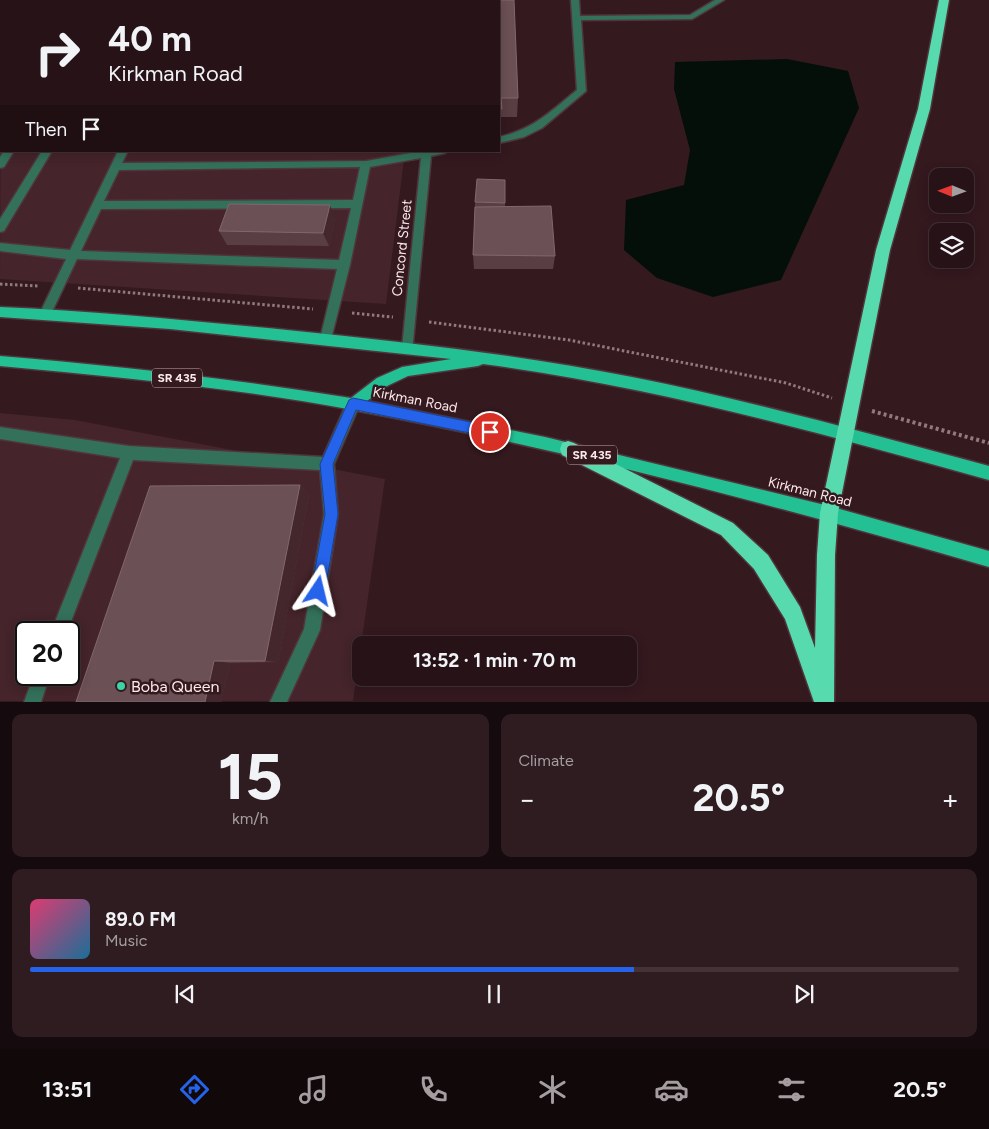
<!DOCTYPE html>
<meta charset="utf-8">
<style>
body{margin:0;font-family:Figtree,sans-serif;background:#2f1c20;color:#f1f3f6;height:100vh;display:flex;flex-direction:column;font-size:19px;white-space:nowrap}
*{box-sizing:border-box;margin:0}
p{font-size:16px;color:#a49ea1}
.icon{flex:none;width:28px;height:28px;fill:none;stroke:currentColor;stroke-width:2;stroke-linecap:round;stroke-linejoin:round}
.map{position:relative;height:702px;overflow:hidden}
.sheet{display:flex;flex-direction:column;gap:12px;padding:12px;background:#150a0d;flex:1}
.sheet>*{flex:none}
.banner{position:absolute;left:0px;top:0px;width:500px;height:152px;box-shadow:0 2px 12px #0003,0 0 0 1px #433236;background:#271317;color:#f1f3f6;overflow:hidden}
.needle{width:32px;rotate:271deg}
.controls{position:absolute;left:929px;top:168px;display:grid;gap:10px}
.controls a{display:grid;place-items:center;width:45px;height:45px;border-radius:10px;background:#271317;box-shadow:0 2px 12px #0003,0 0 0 1px #433236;font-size:25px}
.speed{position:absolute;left:15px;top:621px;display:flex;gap:10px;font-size:25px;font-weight:700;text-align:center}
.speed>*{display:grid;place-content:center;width:65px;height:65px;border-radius:50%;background:#271317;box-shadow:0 2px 12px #0003,0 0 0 1px #433236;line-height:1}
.speed .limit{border:2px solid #111;border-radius:8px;background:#fff;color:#111}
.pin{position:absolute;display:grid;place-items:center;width:42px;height:42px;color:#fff;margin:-21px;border:2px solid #fff;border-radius:50%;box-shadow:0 1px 5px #0007}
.me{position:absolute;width:55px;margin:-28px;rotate:10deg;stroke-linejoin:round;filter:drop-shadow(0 0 4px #0008)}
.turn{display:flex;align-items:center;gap:18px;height:105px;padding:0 25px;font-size:22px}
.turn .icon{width:65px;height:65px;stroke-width:2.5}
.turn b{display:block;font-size:35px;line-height:42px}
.then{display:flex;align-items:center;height:48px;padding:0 25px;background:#0003;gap:10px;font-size:19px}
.big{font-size:38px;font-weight:700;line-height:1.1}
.sheet .widget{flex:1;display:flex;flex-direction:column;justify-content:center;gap:8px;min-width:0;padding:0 18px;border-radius:10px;background:#2f1c20}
.sheet .dial{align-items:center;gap:0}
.dial b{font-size:65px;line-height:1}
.song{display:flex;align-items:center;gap:15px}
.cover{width:60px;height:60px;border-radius:8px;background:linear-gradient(135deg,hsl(340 70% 55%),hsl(200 70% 35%))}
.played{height:5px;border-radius:2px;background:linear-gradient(90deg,#2563eb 65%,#433236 65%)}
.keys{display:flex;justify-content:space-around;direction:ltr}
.heat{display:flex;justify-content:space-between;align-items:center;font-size:28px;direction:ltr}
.sheet .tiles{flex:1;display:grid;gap:12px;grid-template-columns:1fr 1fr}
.widget:last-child{grid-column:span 2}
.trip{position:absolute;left:352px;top:636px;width:285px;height:50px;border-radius:10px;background:#271317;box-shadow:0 2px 12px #0003,0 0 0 1px #433236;font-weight:700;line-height:50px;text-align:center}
.dock{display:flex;height:80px;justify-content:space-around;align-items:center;background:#100809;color:#a49ea1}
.dock .icon{width:35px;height:35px}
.dock .selected{color:#2563eb}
.dock b{font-size:22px;color:#f1f3f6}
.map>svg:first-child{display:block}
.built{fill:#45242b;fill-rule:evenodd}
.water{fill:#040f0a}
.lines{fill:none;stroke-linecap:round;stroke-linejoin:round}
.minor-casing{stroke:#50363c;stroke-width:3}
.major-casing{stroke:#50363c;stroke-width:3}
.highway-casing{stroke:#50363c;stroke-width:3}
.path-far1{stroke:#917a7f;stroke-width:3;stroke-dasharray:2.5 2.5;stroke-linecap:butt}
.path{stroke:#917a7f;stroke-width:4;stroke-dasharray:3 3;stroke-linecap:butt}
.minor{fill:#33715b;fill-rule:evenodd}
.major{fill:#22c093;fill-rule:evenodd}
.highway{fill:#57daad;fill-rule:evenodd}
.wall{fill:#593e43}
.shaded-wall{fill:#43272d}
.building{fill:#6b5055;stroke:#82686d}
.route{fill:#2563eb;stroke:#184099}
.poi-dot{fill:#3bd4a4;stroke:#34191f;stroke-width:2}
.labels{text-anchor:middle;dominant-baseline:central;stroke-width:5;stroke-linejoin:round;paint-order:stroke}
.shield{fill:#34191f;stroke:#c0abae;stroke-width:1}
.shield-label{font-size:12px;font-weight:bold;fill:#fce9ec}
.street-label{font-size:14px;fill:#fce9ec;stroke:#34191f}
.near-poi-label{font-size:16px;fill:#fce9ec;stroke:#34191f;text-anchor:start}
</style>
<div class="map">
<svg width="989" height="702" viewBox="0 0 989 702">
<rect width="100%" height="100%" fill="#34191f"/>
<g class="built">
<path d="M4 0H423L3 1Z"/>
<path d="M1 3V151H405L386 304 0 279Z"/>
<path d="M0 413 75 420 385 479 353 701H0ZM26 632H69V675H26Z"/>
</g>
<path class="water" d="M787 59 848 71 859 108 781 280 713 297 657 278 624 250 626 200 684 185 690 150 674 89 675 62Z"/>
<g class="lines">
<defs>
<g id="minor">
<rect x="437" y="0" width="8" height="1"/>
<path d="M571 0H579L580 16 690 15 715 0H724L692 19 581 20 586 91 542 128 524 137 499 143V137C534 129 550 112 577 90Z"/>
<rect x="0" y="4" width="1" height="4"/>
<rect x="0" y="62" width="1" height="6"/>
<rect x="0" y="134" width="1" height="6"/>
<path d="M4 151H14L4 167 0 168V157Z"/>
<path d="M42 151H52L4 231 0 232V219Z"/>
<path d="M118 151H128L122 163 366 161 422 151H447L445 153 431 156 412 352 408 353 404 352 402 348 421 158 370 167 350 265 330 343 326 344 322 343 320 339 337 269 77 259 49 318H41L39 315 66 259 0 251V243L70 250ZM360 167 353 200 104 201 119 170ZM351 208 339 260 81 251 101 209Z"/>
<path d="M353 398 358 400 360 404 334 464 338 514 320 630 287 702H270L304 629 324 514 320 470 133 460 67 632H51L120 458 0 439V427L129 446 323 457 348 400Z"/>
<path d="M34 675H50L41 702H24Z"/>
</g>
<path id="major" d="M0 307C96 311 191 321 287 330 402 342 518 354 632 377 752 401 871 434 989 466V480C822 433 655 387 483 364L478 366 408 376 387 386 367 401 545 437 829 506 989 551V567C779 506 568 450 353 410 236 388 118 377 0 366V356C118 366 234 379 351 398L377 378 402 367 451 359 170 329 0 317Z"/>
<path id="highway" d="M939 0H949L930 109 890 250 838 513 835 555 834 702H814L785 619 754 569 721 535 562 455 560 449 562 443 568 441 574 443 733 523 768 555 800 607 815 648 817 555 820 513 876 250 918 109Z"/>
</defs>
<use href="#minor" class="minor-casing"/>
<use href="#major" class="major-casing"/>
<use href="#highway" class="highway-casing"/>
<g class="path-far1">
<path d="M0 284 39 286"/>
<path d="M78 288 313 309"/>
<path d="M352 313 393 317"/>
<path d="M429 322 569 340 786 383 832 398"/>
</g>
<path class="path" d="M872 411 989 443"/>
<use href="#minor" class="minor"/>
<use href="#major" class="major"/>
<use href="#highway" class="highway"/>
</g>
<g class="wall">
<path d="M499 1 518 98 517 117H501V128H499Z"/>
<path d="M505 180V207L555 256 553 269H474L473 255 475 202Z"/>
<path d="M335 219 329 246 227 245 219 231Z"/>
<path d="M300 485 309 495 278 662 230 663 221 702 150 486Z"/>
</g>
<g class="shaded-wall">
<path d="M330 205 335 219 329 246 323 233Z"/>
<path d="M300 485 309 495 278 662 265 661Z"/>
<path d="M214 661 230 663 221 702H205Z"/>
</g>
<g class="building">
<path d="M236 0H357L356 1H235Z"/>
<path d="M461 0H514L518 98H501L502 109H499V1H461Z"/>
<path d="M477 179 505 180V203L475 202Z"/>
<path d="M229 204 330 205 323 233 219 231Z"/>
<path d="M551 206 555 256 473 255 475 207Z"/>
<path d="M300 485 265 661H214L205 702H76L150 486Z"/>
</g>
<path class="route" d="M353 398 490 426 494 427 496 432 494 436 490 437 356 410 333 464 338 514 325 591 323 596 318 598 313 596 311 591 325 514 320 464 349 400Z"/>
<circle class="poi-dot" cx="121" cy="686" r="5"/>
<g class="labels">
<g class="shield">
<rect x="152" y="368.5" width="50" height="19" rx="4"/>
<rect x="567" y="445.5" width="50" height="19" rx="4"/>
</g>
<g class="shield-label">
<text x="177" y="378">SR 435</text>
<text x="592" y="455">SR 435</text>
</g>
<g class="street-label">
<text transform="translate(402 248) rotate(-84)">Concord Street</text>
<text transform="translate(415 400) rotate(11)">Kirkman Road</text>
<text transform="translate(810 492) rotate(14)">Kirkman Road</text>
</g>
<g class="near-poi-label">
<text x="131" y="686">Boba Queen</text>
</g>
</g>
</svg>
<div class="controls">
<a><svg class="needle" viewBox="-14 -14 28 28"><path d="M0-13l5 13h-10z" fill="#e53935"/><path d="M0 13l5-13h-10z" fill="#a49ea1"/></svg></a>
<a><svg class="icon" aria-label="layers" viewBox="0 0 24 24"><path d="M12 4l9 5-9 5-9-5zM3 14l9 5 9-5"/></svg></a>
</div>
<div class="speed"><div class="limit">20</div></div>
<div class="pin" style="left:490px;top:432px;background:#d93025"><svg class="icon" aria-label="arrive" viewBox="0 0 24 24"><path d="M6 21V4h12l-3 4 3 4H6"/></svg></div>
<svg class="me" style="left:318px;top:591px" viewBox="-20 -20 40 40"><path d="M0-17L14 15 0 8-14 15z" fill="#2563eb" stroke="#fff" stroke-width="4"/></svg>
<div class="trip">13:52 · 1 min · 70 m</div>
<div class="banner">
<div class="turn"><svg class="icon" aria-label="right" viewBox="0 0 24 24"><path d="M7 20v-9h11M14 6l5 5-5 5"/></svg><div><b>40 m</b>Kirkman Road</div></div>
<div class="then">Then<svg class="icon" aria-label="arrive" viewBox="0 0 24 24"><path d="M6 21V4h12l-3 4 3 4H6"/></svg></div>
</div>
</div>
<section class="sheet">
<div class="tiles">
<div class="widget dial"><b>15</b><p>km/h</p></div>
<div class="widget"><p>Climate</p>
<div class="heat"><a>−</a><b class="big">20.5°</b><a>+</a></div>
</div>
<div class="widget">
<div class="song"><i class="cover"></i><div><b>89.0 FM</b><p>Music</p></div></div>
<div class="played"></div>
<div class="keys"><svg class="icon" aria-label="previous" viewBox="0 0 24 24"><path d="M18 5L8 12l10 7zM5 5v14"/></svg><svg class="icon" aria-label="pause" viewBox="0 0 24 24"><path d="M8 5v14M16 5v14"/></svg><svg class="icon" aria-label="next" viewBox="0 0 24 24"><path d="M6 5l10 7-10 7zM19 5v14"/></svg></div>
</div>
</div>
</section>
<nav class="dock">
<b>13:51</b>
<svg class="icon selected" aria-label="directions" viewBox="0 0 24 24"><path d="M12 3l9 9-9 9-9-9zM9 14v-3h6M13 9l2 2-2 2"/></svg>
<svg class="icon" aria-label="music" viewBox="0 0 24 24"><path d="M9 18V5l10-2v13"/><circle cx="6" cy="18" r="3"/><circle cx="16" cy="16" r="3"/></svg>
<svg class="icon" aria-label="phone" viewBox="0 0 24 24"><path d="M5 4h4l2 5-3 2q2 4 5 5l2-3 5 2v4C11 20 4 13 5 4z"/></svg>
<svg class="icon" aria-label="climate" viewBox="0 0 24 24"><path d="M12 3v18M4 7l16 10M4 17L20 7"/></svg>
<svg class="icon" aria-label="car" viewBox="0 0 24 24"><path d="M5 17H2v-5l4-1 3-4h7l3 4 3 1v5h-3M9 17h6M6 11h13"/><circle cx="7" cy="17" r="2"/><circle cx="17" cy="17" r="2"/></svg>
<svg class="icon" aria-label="filters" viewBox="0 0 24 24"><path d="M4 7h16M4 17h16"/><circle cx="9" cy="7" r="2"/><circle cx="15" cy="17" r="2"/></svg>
<b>20.5°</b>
</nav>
